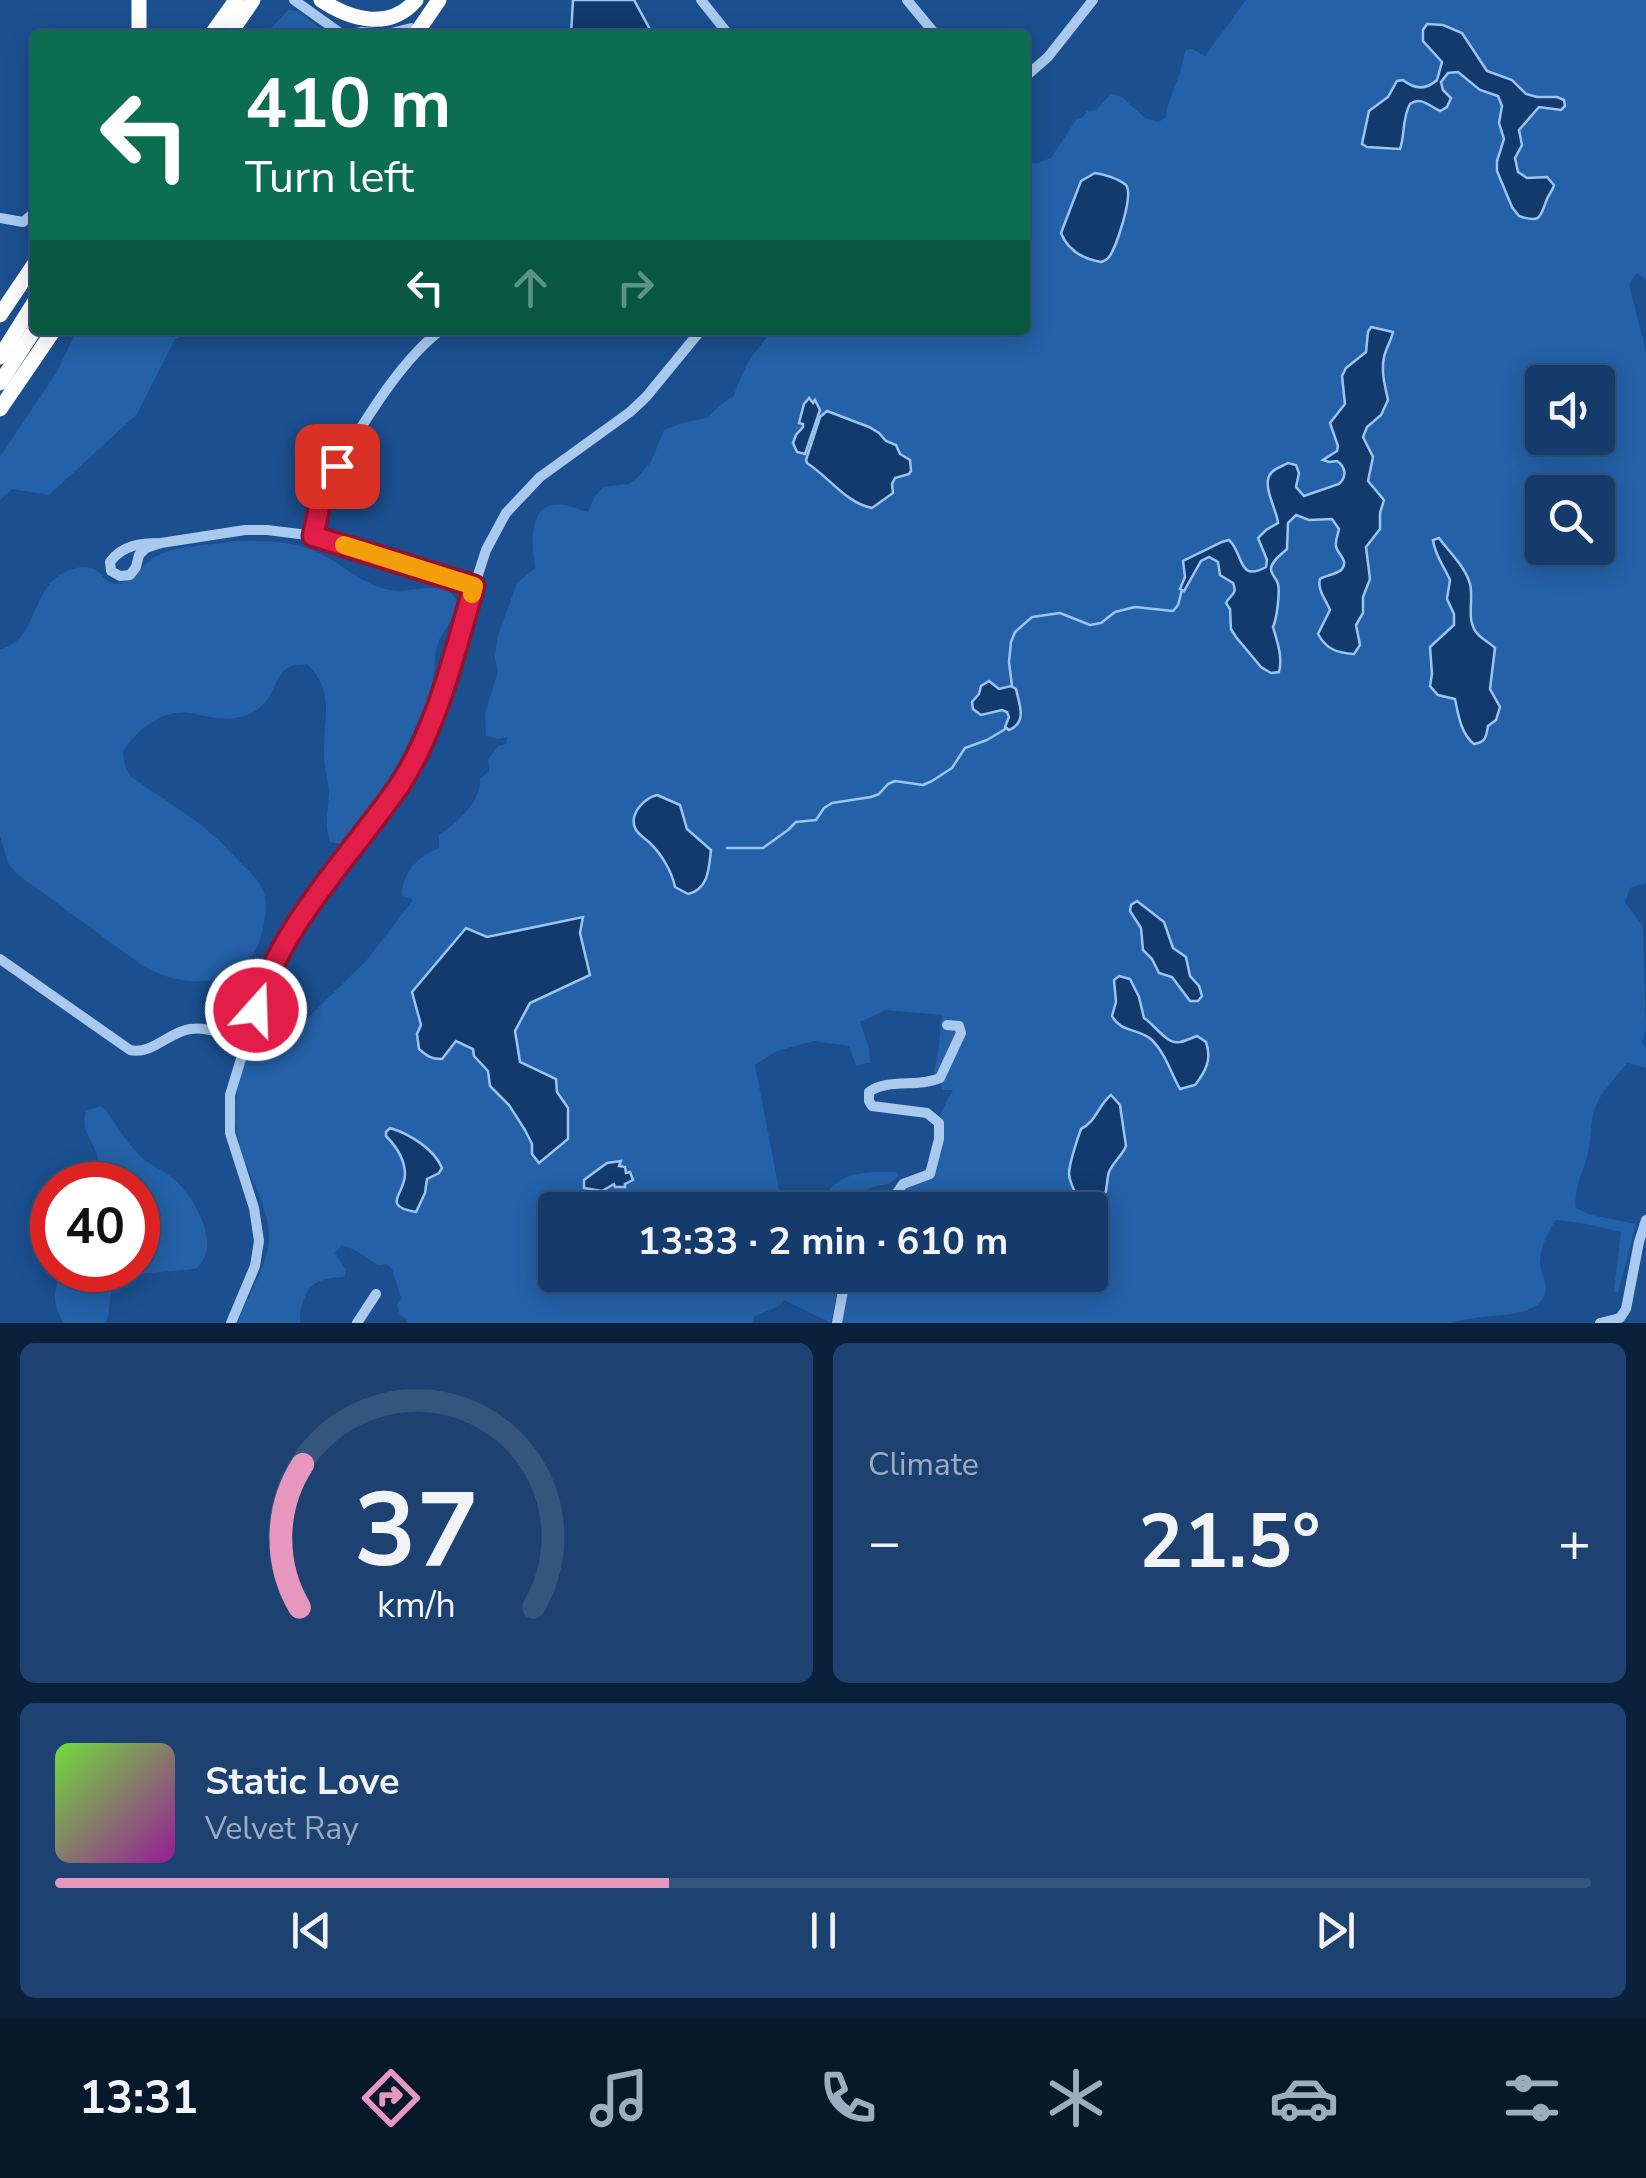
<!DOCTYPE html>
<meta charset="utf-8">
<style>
body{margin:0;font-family:"Nunito Sans",sans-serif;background:#1d4271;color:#f1f3f6;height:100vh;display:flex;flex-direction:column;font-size:38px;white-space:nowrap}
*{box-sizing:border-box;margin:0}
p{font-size:32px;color:#9dadc1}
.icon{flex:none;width:55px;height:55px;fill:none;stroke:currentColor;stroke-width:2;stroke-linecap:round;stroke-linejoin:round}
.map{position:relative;height:1323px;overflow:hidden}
.side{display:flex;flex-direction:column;gap:20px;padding:20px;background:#0b203b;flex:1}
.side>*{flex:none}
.hud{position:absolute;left:30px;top:30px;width:1000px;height:305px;border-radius:10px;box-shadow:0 5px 25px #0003,0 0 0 2px #33557e;background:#0b6e4f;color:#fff;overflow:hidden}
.buttons{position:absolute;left:1525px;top:365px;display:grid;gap:20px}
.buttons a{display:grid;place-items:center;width:90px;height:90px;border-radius:10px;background:#143b6b;box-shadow:0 5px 25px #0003,0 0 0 2px #33557e;font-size:50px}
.speed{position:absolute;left:30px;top:1162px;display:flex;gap:20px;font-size:50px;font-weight:700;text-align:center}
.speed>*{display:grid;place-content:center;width:130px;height:130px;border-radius:50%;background:#143b6b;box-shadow:0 5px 25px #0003,0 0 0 2px #33557e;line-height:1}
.speed .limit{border:15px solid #d22;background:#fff;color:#111}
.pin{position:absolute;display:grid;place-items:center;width:85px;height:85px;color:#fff;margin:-42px;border-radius:20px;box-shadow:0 5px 15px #0006}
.me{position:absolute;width:110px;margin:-55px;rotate:20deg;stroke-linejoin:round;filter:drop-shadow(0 0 8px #0008)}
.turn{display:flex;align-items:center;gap:35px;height:210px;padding:0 50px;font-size:45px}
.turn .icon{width:130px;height:130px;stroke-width:2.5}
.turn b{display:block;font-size:70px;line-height:85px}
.lanes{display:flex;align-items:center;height:95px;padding:0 50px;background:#0003;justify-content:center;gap:50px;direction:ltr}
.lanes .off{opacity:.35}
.big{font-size:75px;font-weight:700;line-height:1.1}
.side .card{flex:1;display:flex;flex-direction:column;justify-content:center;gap:15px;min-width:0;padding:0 35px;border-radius:15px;background:#1d4271}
.side .dial{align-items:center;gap:0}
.dial svg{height:260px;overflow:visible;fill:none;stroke:#33557e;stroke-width:7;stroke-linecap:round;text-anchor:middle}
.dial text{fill:#f1f3f6;stroke:none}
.song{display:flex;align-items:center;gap:30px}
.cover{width:120px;height:120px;border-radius:15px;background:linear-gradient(135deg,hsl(100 70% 55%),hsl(300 70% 35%))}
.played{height:10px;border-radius:5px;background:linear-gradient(90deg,#e797bd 40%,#33557e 40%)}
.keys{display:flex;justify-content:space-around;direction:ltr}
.heat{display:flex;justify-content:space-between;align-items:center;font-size:55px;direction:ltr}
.side .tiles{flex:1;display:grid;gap:20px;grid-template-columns:1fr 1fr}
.card:last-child{grid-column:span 2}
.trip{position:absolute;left:538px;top:1192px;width:570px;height:100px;border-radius:10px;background:#143b6b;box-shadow:0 5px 25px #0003,0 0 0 2px #33557e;font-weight:700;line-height:100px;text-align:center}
.menu{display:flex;height:160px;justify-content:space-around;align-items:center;background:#08182b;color:#9dadc1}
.menu .icon{width:70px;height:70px}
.menu .active{color:#e797bd}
.menu b{font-size:45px;color:#f1f3f6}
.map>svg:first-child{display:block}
.green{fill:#2461a8;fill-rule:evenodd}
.water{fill:#123a6d;stroke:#9cc4f0;stroke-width:2.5}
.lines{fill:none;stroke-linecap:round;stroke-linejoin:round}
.stream{stroke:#9cc4f0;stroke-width:2.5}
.minor{stroke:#a9c9ee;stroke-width:10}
.highway{stroke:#fff;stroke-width:15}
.route-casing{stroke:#92132f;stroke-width:25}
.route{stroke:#e11d48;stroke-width:18}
.slow{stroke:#f59e0b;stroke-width:18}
</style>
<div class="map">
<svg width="1646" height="1323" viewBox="0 0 1646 1323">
<rect width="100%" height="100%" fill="#1b4f8f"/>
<g class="green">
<path d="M1246 0H1646V280L1637 273 1629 284 1646 352V883L1630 888 1625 902 1643 926 1646 1030 1642 1043 1646 1047V1068L1627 1063C1618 1075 1605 1088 1598 1101 1590 1116 1592 1131 1589 1147 1586 1170 1573 1184 1576 1208L1591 1215 1636 1224 1618 1293 1614 1291 1621 1232 1582 1223 1556 1220C1547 1233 1540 1248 1540 1264 1540 1272 1545 1278 1546 1287 1546 1323 1481 1311 1452 1323H840L852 1275H1090V1210H894L897 1195 937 1162C931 1132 938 1116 953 1090H943L934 1071C940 1053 939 1034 942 1015L886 1010 860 1022 869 1048 870 1063 856 1065 849 1046 814 1041 777 1051 755 1065 781 1200 797 1207 823 1200C838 1170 867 1172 896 1172L899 1176 888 1184 875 1186 841 1202 848 1210H555V1275H840L831 1323 784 1300 779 1306 755 1316 752 1323H408L406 1319 400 1315 397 1305 401 1298 392 1269 386 1264 378 1265 355 1250 342 1245 335 1253 346 1270 344 1277C325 1278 311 1280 304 1299 301 1309 299 1313 301 1323H238C246 1296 270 1264 269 1236 268 1211 257 1191 248 1169 229 1126 232 1084 254 1043L264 1039 271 1042 280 1037 289 1036 366 961 413 900 402 895C402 873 419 855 439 848V835C457 822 481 803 480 779L489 771 488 760 498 746 506 744 507 737 499 739 486 736 485 713 498 672 495 657 498 635 517 583 535 568C532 544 526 500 564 505 572 506 580 510 588 512L594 498 603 487 629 484 637 478 651 462 664 430 682 423 707 418 725 401 734 396C738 382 748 360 757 350 763 342 767 338 771 330H1025V163H1038L1051 158 1076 120 1083 117 1087 111 1096 110 1111 94 1122 97 1145 118 1158 122 1165 118C1169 95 1183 73 1185 50L1192 49 1205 56ZM1542 382H1598V438H1542ZM1542 492H1598V548H1542Z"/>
<path d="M288 10 297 11 330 35H265Z"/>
<path d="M77 330H231L196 331 175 339 137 414 49 495 12 489 0 500V457L57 372Z"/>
<path d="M236 541C266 541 293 540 321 554 344 565 364 586 390 590 414 595 448 574 459 606 455 621 441 631 437 646 434 658 436 672 432 684 424 718 370 829 341 844L330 842C324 825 328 811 329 794 329 780 324 768 324 754 323 719 336 692 307 664 302 665 296 664 291 666 270 675 278 706 244 716 228 721 212 718 196 714 164 707 141 726 123 751L125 765 130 776C157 795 188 813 213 835 222 843 231 853 240 862 247 869 256 877 261 886 268 897 266 911 264 923 255 988 191 993 143 966L17 874 9 865 0 836V649C36 642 31 593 60 575 70 568 86 564 97 571 103 575 106 583 115 584 128 584 143 565 153 558 177 544 209 546 236 541Z"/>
<path d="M100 1106 106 1110C116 1125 126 1141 138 1154 148 1164 159 1168 170 1176 193 1193 225 1248 195 1269L125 1275C105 1284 113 1305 106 1323H64C51 1303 53 1291 64 1270H138V1185H75C81 1180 92 1175 96 1169 105 1149 78 1137 86 1111Z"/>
</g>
<g class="water">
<path d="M573 0H634L653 35H571Z"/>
<path d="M1427 24 1443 25 1462 33 1487 71 1512 80 1526 94 1537 97H1557L1564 100 1565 106 1561 110 1539 107 1519 130 1522 145 1515 158 1518 172 1527 178 1547 177 1554 185C1553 190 1549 194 1547 199 1540 216 1542 224 1519 216L1512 207 1497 171V161L1504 139 1499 123 1502 106 1498 96 1480 90 1458 72 1448 73 1441 82 1443 90 1451 98 1447 107 1440 111C1429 106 1421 96 1410 104 1402 118 1405 135 1400 149L1367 147 1362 144 1369 111 1388 97 1397 81 1403 80C1414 89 1425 91 1437 80L1442 62 1423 41V30Z"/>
<path d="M1095 173C1104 174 1119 179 1126 185 1134 195 1116 248 1109 257 1107 260 1104 261 1101 262 1084 259 1068 251 1061 233L1081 181Z"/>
<path d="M1371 327 1393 332C1391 341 1386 348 1384 357 1381 373 1385 385 1388 400L1381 415 1367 427 1363 437 1373 457 1368 481 1384 500 1380 513V529L1366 547 1370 579 1363 597V613L1356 625 1360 645 1354 654C1337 653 1326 649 1318 634L1330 610C1326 600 1317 590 1320 579 1326 575 1339 574 1342 569 1349 560 1337 554 1336 546 1335 540 1338 535 1339 529L1332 519 1309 520 1296 515 1288 523 1287 549C1282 554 1271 561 1271 569 1271 575 1277 579 1278 584 1280 593 1277 618 1273 627 1277 641 1283 657 1279 672L1271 673 1261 667 1236 637 1231 629 1230 609 1226 603C1230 594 1238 595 1233 583L1220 575 1218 562 1209 557 1201 561 1184 591 1180 589 1185 577 1183 561 1222 542 1229 540C1244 553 1237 583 1266 567L1267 560 1258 538 1266 530 1278 523C1277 509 1260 484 1272 472 1276 468 1283 466 1288 463L1296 465 1299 473 1296 487 1304 496 1339 484C1347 477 1346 467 1337 461L1329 462 1323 460 1337 451 1338 446 1330 423 1345 404 1342 376 1346 368 1366 352 1368 332Z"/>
<path d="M809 398 813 403 815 400 820 410 805 454 797 452 793 443 796 435 803 427V424L799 423 804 404Z"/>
<path d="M827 411 869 427 879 433 886 441 896 445 900 454 910 460 911 471 909 474 895 478 892 484 893 493 872 508C846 503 829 477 807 463L806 460 820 417Z"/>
<path d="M1439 538C1449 552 1465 566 1470 584 1474 599 1466 619 1476 632 1481 639 1489 642 1495 648L1490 689 1500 707 1496 720 1488 726C1486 737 1486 742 1474 744 1461 734 1458 714 1455 699L1438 695 1430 686 1432 674 1430 647 1454 625V614L1447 599 1450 580C1444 566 1435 556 1433 540Z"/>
<path d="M989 681 999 689 1011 686 1016 689C1019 704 1028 722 1009 730L1005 727 1009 717 1007 712 1002 710 981 715 973 709 972 702 979 694 981 686Z"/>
<path d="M657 795 680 805 687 829 711 850C709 867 709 889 688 894L675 887C672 872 662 855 651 844 645 838 636 834 634 825 631 812 645 798 657 795Z"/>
<path d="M1137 901 1164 922 1173 948 1186 957 1190 976 1199 986 1202 996 1198 1001H1190L1172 977 1159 973 1152 959 1143 950 1141 928 1130 911 1131 905Z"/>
<path d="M583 917 580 933 590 975 530 1003 515 1031 520 1062 556 1079 557 1092 568 1108V1139L539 1163 532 1154V1144L525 1130 509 1105 490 1086 488 1071 474 1056 473 1049 456 1041 442 1059C431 1059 427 1056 419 1049L417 1034 421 1025 412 992 466 928 487 937Z"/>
<path d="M1119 976 1130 979 1139 997 1144 1018C1155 1025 1167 1045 1180 1042 1186 1041 1191 1038 1197 1036L1206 1042C1212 1059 1206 1071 1195 1085L1180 1089C1171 1073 1165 1053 1152 1040 1139 1028 1121 1033 1112 1016L1116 1002 1114 980Z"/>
<path d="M1111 1095 1120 1105 1126 1146C1122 1156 1113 1162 1109 1172 1106 1181 1108 1195 1101 1203 1086 1221 1070 1186 1069 1174 1069 1164 1078 1137 1081 1129 1096 1122 1099 1104 1111 1095Z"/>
<path d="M390 1128C410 1134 434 1149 442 1168L439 1173 427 1179 425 1193 416 1212C381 1206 404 1195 405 1175 405 1159 396 1146 386 1136V1132Z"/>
<path d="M621 1161 619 1166 625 1167 626 1173 630 1172 633 1180 625 1184V1187H615L614 1184 602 1191 584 1188V1180L607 1163Z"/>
</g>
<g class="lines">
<g class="stream">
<path d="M1012 686 1009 662 1011 642 1015 632 1032 617 1060 613 1090 625 1101 623 1115 612 1135 607 1173 611 1178 605 1182 590"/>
<path d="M727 848H763L788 830 796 822 816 820 824 808 832 803 871 797 879 794 888 784 895 781 923 785 932 781 952 768 965 748 987 740 1007 728"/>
</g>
<g class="minor">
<path d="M294 0 343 35"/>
<path d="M701 0 729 35"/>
<path d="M907 0 936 35"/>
<path d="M345 35 362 32 387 34 411 28"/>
<path d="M1025 77 1048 57 1093 0"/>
<path d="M0 218 23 222 35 212"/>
<path d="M313 536 322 494 330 477C360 430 397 363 441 330"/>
<path d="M161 543C141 543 122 545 110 562L111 571 120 576 130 575 136 567 139 555 146 548 161 543 245 530H267L316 536 474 586"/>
<path d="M0 959 130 1050C152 1055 169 1032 190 1029 208 1026 229 1035 245 1043"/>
<path d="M885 1210 903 1184 930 1174 939 1139V1123L927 1113 872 1106 869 1101V1092C888 1078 918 1088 940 1078L961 1033 959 1026 947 1025"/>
<path d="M231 1323 255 1266 259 1241 254 1208 230 1133V1095L262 990 273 963 310 906 399 785 426 736 486 550 506 513 540 477 630 412 646 397 701 330"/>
<path d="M357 1323 376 1294"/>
<path d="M837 1323 846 1275"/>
<path d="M1600 1323 1620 1318 1626 1309 1639 1242 1646 1220"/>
</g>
<g class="highway">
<path d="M321 0C351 20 390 31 416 0"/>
<path d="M139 35V0"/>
<path d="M211 35 236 0"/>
<path d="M229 35 253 0"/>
<path d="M415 35 439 0"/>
<path d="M0 315 35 263"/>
<path d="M0 357 35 301"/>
<path d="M0 383 35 329"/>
<path d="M0 409 54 330"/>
</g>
</g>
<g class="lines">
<defs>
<path id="route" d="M256 1010C281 924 349 858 399 786 437 729 455 651 474 586L313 536 322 494 337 466"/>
</defs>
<use href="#route" class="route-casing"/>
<use href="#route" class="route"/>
<path class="slow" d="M344 545 474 586 472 594"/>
</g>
</svg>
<div class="buttons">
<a><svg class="icon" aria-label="sound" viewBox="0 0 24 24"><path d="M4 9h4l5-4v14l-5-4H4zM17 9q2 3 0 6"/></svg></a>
<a><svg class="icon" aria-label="search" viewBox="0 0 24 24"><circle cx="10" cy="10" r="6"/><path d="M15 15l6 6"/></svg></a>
</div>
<div class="speed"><div class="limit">40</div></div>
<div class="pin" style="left:337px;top:466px;background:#d93025"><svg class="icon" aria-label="arrive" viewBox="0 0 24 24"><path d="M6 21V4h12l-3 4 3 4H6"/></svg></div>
<svg class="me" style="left:256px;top:1010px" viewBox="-20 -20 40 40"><circle r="17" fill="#e11d48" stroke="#fff" stroke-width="3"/><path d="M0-11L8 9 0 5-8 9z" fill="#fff"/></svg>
<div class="trip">13:33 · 2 min · 610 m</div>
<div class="hud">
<div class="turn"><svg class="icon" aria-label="left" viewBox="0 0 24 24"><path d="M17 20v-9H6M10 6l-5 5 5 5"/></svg><div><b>410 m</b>Turn left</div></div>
<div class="lanes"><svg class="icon" aria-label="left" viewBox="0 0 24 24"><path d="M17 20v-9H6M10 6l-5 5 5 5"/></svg><svg class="icon off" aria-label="ahead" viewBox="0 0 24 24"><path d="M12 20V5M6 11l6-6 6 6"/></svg><svg class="icon off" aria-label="right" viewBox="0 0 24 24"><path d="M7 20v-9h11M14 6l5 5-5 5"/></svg></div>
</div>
</div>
<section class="side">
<div class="tiles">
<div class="card dial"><svg viewBox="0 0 100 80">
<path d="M14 69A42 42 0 1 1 86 69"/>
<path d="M14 69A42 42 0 0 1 15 25" stroke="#e797bd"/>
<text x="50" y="56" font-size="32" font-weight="700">37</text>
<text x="50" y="72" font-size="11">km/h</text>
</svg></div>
<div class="card"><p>Climate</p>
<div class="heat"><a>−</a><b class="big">21.5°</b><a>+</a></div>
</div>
<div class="card">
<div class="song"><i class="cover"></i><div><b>Static Love</b><p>Velvet Ray</p></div></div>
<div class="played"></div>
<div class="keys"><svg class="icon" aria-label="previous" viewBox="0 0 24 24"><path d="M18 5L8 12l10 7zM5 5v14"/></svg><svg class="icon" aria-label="pause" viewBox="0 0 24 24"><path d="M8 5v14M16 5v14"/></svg><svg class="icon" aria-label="next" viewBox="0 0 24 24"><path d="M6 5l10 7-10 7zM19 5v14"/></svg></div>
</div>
</div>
</section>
<nav class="menu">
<b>13:31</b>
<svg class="icon active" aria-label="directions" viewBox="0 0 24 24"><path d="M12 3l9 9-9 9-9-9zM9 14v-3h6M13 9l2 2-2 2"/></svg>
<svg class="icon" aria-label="music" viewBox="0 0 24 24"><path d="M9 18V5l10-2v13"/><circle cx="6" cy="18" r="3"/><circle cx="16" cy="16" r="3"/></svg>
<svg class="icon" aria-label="phone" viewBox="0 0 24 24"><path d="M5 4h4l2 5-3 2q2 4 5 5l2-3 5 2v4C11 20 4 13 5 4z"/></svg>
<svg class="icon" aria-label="climate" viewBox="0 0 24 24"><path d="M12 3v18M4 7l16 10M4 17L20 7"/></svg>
<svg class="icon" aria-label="car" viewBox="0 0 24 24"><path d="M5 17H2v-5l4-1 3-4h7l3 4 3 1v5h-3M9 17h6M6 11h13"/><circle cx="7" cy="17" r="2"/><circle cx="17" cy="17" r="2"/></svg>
<svg class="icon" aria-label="filters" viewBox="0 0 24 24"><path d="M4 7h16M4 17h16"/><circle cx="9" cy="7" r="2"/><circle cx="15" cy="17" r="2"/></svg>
</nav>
